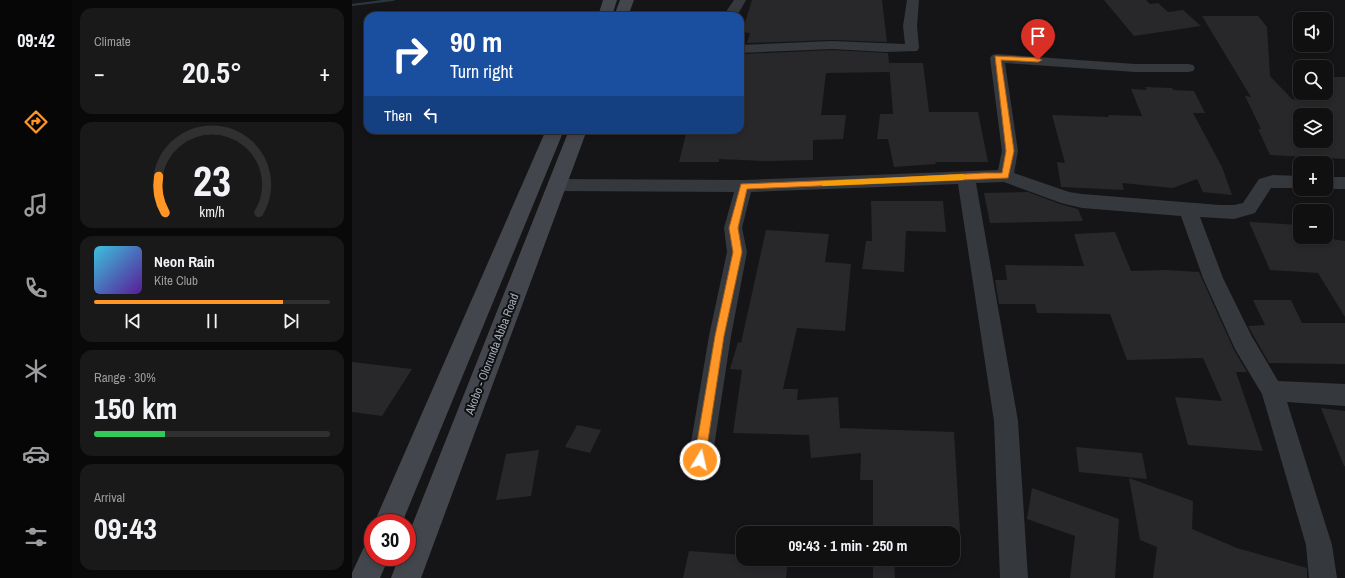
<!DOCTYPE html>
<meta charset="utf-8">
<style>
body{margin:0;font-family:"Archivo Narrow",sans-serif;background:#19191a;color:#f1f3f6;height:100vh;display:flex;flex-direction:column;font-size:15px;white-space:nowrap}
*{box-sizing:border-box;margin:0}
p{font-size:13px;color:#9c9d9f}
.icon{flex:none;width:22px;height:22px;fill:none;stroke:currentColor;stroke-width:2;stroke-linecap:round;stroke-linejoin:round}
.map{position:relative;flex:1;overflow:hidden}
.side{display:flex;flex-direction:column;gap:8px;padding:8px;background:#090909;width:280px}
.side>*{flex:none}
.guide{position:absolute;left:12px;top:12px;width:380px;height:122px;border-radius:12px;box-shadow:0 2px 6px #0003,0 0 0 1px #303031;background:#1a4fa0;color:#fff;overflow:hidden}
.fabs{position:absolute;left:941px;top:12px;display:grid;gap:8px}
.fabs a{display:grid;place-items:center;width:40px;height:40px;border-radius:8px;background:#101011;box-shadow:0 2px 6px #0003,0 0 0 1px #303031;font-size:20px}
.speed{position:absolute;left:12px;top:514px;display:flex;gap:8px;font-size:20px;font-weight:700;text-align:center}
.speed>*{display:grid;place-content:center;width:52px;height:52px;border-radius:50%;background:#101011;box-shadow:0 2px 6px #0003,0 0 0 1px #303031;line-height:1}
.speed .limit{border:6px solid #d22;background:#fff;color:#111}
.pin{position:absolute;display:grid;place-items:center;width:34px;height:34px;color:#fff;margin:-41px -17px;border-radius:50% 50% 50% 0;rotate:-45deg;box-shadow:0 0 4px #0007}
.pin .icon{rotate:45deg}
.me{position:absolute;width:44px;margin:-22px;rotate:9deg;stroke-linejoin:round;filter:drop-shadow(0 0 3px #0008)}
.turn{display:flex;align-items:center;gap:14px;height:84px;padding:0 20px;font-size:18px}
.turn .icon{width:52px;height:52px;stroke-width:2.5}
.turn b{display:block;font-size:28px;line-height:34px}
.then{display:flex;align-items:center;height:38px;padding:0 20px;background:#0003;gap:8px;font-size:15px}
.big{font-size:30px;font-weight:700;line-height:1.1}
.side .tile{flex:1;display:flex;flex-direction:column;justify-content:center;gap:6px;min-width:0;padding:0 14px;border-radius:12px;background:#19191a}
.side .dial{align-items:center;gap:0}
.dial svg{height:104px;overflow:visible;fill:none;stroke:#303031;stroke-width:7;stroke-linecap:round;text-anchor:middle}
.dial text{fill:#f1f3f6;stroke:none}
.song{display:flex;align-items:center;gap:12px}
.cover{width:48px;height:48px;border-radius:6px;background:linear-gradient(135deg,hsl(190 70% 55%),hsl(270 70% 35%))}
.played{height:4px;border-radius:2px;background:linear-gradient(90deg,#ff9625 80%,#303031 80%)}
.keys{display:flex;justify-content:space-around;direction:ltr}
.heat{display:flex;justify-content:space-between;align-items:center;font-size:22px;direction:ltr}
.charge{height:6px;border-radius:3px;background:linear-gradient(90deg,#34c759 30%,#303031 0)}
.trip{position:absolute;left:384px;top:526px;width:224px;height:40px;border-radius:12px;background:#101011;box-shadow:0 2px 6px #0003,0 0 0 1px #303031;font-weight:700;line-height:40px;text-align:center}
main{display:flex;flex:1;min-height:0}
.tabs{display:flex;flex-direction:column;width:72px;justify-content:space-around;align-items:center;background:#060607;color:#9c9d9f}
.tabs .icon{width:28px;height:28px}
.tabs .on{color:#ff9625}
.tabs b{font-size:18px;color:#f1f3f6}
.map>svg:first-child{display:block}
.lines{fill:none;stroke-linecap:round;stroke-linejoin:round}
.stream{fill:#2a373c;fill-rule:evenodd}
.building{fill:#28282b;fill-rule:evenodd}
.minor{fill:#35383c;fill-rule:evenodd}
.secondary{fill:#43474d;fill-rule:evenodd}
.route{fill:#ff9625;stroke:#a66218}
.slow{fill:#f59e0b}
.labels{text-anchor:middle;dominant-baseline:central;stroke-width:4;stroke-linejoin:round;paint-order:stroke}
.street-label{font-size:12px;fill:#a5aeb9;stroke:#101012}
</style>
<main>
<nav class="tabs">
<b>09:42</b>
<svg class="icon on" aria-label="directions" viewBox="0 0 24 24"><path d="M12 3l9 9-9 9-9-9zM9 14v-3h6M13 9l2 2-2 2"/></svg>
<svg class="icon" aria-label="music" viewBox="0 0 24 24"><path d="M9 18V5l10-2v13"/><circle cx="6" cy="18" r="3"/><circle cx="16" cy="16" r="3"/></svg>
<svg class="icon" aria-label="phone" viewBox="0 0 24 24"><path d="M5 4h4l2 5-3 2q2 4 5 5l2-3 5 2v4C11 20 4 13 5 4z"/></svg>
<svg class="icon" aria-label="climate" viewBox="0 0 24 24"><path d="M12 3v18M4 7l16 10M4 17L20 7"/></svg>
<svg class="icon" aria-label="car" viewBox="0 0 24 24"><path d="M5 17H2v-5l4-1 3-4h7l3 4 3 1v5h-3M9 17h6M6 11h13"/><circle cx="7" cy="17" r="2"/><circle cx="17" cy="17" r="2"/></svg>
<svg class="icon" aria-label="filters" viewBox="0 0 24 24"><path d="M4 7h16M4 17h16"/><circle cx="9" cy="7" r="2"/><circle cx="15" cy="17" r="2"/></svg>
</nav>
<section class="side">
<div class="tile"><p>Climate</p>
<div class="heat"><a>−</a><b class="big">20.5°</b><a>+</a></div>
</div>
<div class="tile dial"><svg viewBox="0 0 100 80">
<path d="M14 69A42 42 0 1 1 86 69"/>
<path d="M14 69A42 42 0 0 1 9 41" stroke="#ff9625"/>
<text x="50" y="56" font-size="32" font-weight="700">23</text>
<text x="50" y="72" font-size="11">km/h</text>
</svg></div>
<div class="tile">
<div class="song"><i class="cover"></i><div><b>Neon Rain</b><p>Kite Club</p></div></div>
<div class="played"></div>
<div class="keys"><svg class="icon" aria-label="previous" viewBox="0 0 24 24"><path d="M18 5L8 12l10 7zM5 5v14"/></svg><svg class="icon" aria-label="pause" viewBox="0 0 24 24"><path d="M8 5v14M16 5v14"/></svg><svg class="icon" aria-label="next" viewBox="0 0 24 24"><path d="M6 5l10 7-10 7zM19 5v14"/></svg></div>
</div>
<div class="tile"><p>Range · 30%</p><b class="big">150 km</b><div class="charge"></div></div>
<div class="tile"><p>Arrival</p><b class="big">09:43</b></div>
</section>
<div class="map">
<svg width="993" height="578" viewBox="0 0 993 578">
<rect width="100%" height="100%" fill="#151517"/>
<g class="lines">
<path class="stream" d="M30 0H43L41 1 0 6V4Z"/>
</g>
<g class="building">
<path d="M400 0H530L535 42 480 40 395 43 398 33 390 32Z"/>
<path d="M752 0H794L798 4 806 3 816 12 831 10 849 26 782 36Z"/>
<path d="M850 16H906L915 27 918 76 940 99 974 101V77H993V159L918 155 906 129H909L893 96 899 97ZM948 115H974V141H948Z"/>
<path d="M480 50 536 53 538 72 474 73 469 115H494L491 139 461 140V160L415 161 367 159V162H327L335 130H388V69L392 54Z"/>
<path d="M537 63H571L577 112H626L636 162H583L584 164 542 167 536 139H525L528 114H541Z"/>
<path d="M793 87 820 88 821 90 842 91 853 113H841L870 167 880 195 851 192 845 179 821 188 770 183 772 190 709 187 705 162 713 163 700 115 757 117 756 115 790 116 779 89 795 90Z"/>
<path d="M676 192 708 204 726 209 731 221 638 223 632 193Z"/>
<path d="M519 201H591L594 232 554 231 552 272 510 269 514 241H520Z"/>
<path d="M897 222 948 225V237H966L993 241V317L966 273 918 270Z"/>
<path d="M414 230 477 234 473 262 499 264 493 331 445 328 431 389H446L445 400 486 397 488 428 602 432 608 532 542 530V533H521V480H508L509 453 459 458 457 435 381 433 390 370 378 369 386 342 389 343Z"/>
<path d="M763 232 779 271 814 270 847 272 882 350 895 372H884L911 451 836 445 823 397 870 401 851 358 775 360 758 314 685 313 683 304H647L643 280H655L653 265 732 266 722 234Z"/>
<path d="M901 300H939L950 323H993V364L917 363 896 326 913 325Z"/>
<path d="M0 362 60 369 30 416 0 412Z"/>
<path d="M969 408 993 411V466H992Z"/>
<path d="M225 425 249 430 238 453 213 447Z"/>
<path d="M724 447 790 453 795 479 727 472Z"/>
<path d="M187 450 179 496 144 500 154 454Z"/>
<path d="M777 478 841 501 840 529 885 548 955 568V578H801L805 547 788 540Z"/>
<path d="M680 488 767 519 763 578H718L723 536 675 519Z"/>
<path d="M337 551 391 555V559H436L434 578H331Z"/>
<path d="M521 559H542L543 578H521Z"/>
</g>
<g class="lines">
<g class="minor">
<path d="M382 0H394L385 16H371Z"/>
<path d="M555 0H567L565 26 567 48 565 51 534 52 480 49 388 53V45L480 41 553 44 551 26Z"/>
<path d="M645 54 783 64H836L841 65 843 68 841 71 836 72H783L653 63 666 151 662 173 717 192 730 194 868 205H882L891 203 907 179 921 175 948 176V188H919L903 213 882 219 848 217 871 278 899 335 926 381 993 384V406L935 402 980 545 985 578H957L954 545 910 394 883 349 851 278 829 216 730 208 709 203 652 182 624 183 666 421 676 578H648L642 421 606 184 399 192 390 228 395 252 379 336 360 460 357 469 348 472 339 469 336 460 357 336 375 252 372 228 382 192 205 191 199 189 196 185 199 181 205 179 392 180 646 170 650 151 638 58 640 55Z"/>
<path d="M974 177H993V189H973Z"/>
</g>
<g class="secondary">
<path d="M251 0H265L260 16H246Z"/>
<path d="M268 0H282L276 16H262Z"/>
<path d="M194 130H212L50 523H22Z"/>
<path d="M217 130H235L69 578H39L47 557H55V538Z"/>
<path d="M21 543V557H37L28 578H0V573L12 547Z"/>
</g>
</g>
<path class="route" d="M643 56 686 58 690 60 686 62 649 60 662 151 656 178 395 189 386 228 390 252 372 336 353 460 352 464 348 465 344 464 342 460 363 336 381 252 377 228 389 184 538 178 632 173H650L654 151Z"/>
<path class="slow" d="M611 174 615 177 611 180 471 186 467 183 471 181Z"/>
<g class="labels">
<g class="street-label">
<text transform="translate(140 354) rotate(-69)">Akobo - Olorunda Abba Road</text>
</g>
</g>
</svg>
<div class="fabs">
<a><svg class="icon" aria-label="sound" viewBox="0 0 24 24"><path d="M4 9h4l5-4v14l-5-4H4zM17 9q2 3 0 6"/></svg></a>
<a><svg class="icon" aria-label="search" viewBox="0 0 24 24"><circle cx="10" cy="10" r="6"/><path d="M15 15l6 6"/></svg></a>
<a><svg class="icon" aria-label="layers" viewBox="0 0 24 24"><path d="M12 4l9 5-9 5-9-5zM3 14l9 5 9-5"/></svg></a>
<a>+</a>
<a>−</a>
</div>
<div class="speed"><div class="limit">30</div></div>
<div class="pin" style="left:686px;top:60px;background:#d93025"><svg class="icon" aria-label="arrive" viewBox="0 0 24 24"><path d="M6 21V4h12l-3 4 3 4H6"/></svg></div>
<svg class="me" style="left:348px;top:460px" viewBox="-20 -20 40 40"><circle r="17" fill="#ff9625" stroke="#fff" stroke-width="3"/><path d="M0-11L8 9 0 5-8 9z" fill="#fff"/></svg>
<div class="trip">09:43 · 1 min · 250 m</div>
<div class="guide">
<div class="turn"><svg class="icon" aria-label="right" viewBox="0 0 24 24"><path d="M7 20v-9h11M14 6l5 5-5 5"/></svg><div><b>90 m</b>Turn right</div></div>
<div class="then">Then<svg class="icon" aria-label="left" viewBox="0 0 24 24"><path d="M17 20v-9H6M10 6l-5 5 5 5"/></svg></div>
</div>
</div>
</main>
